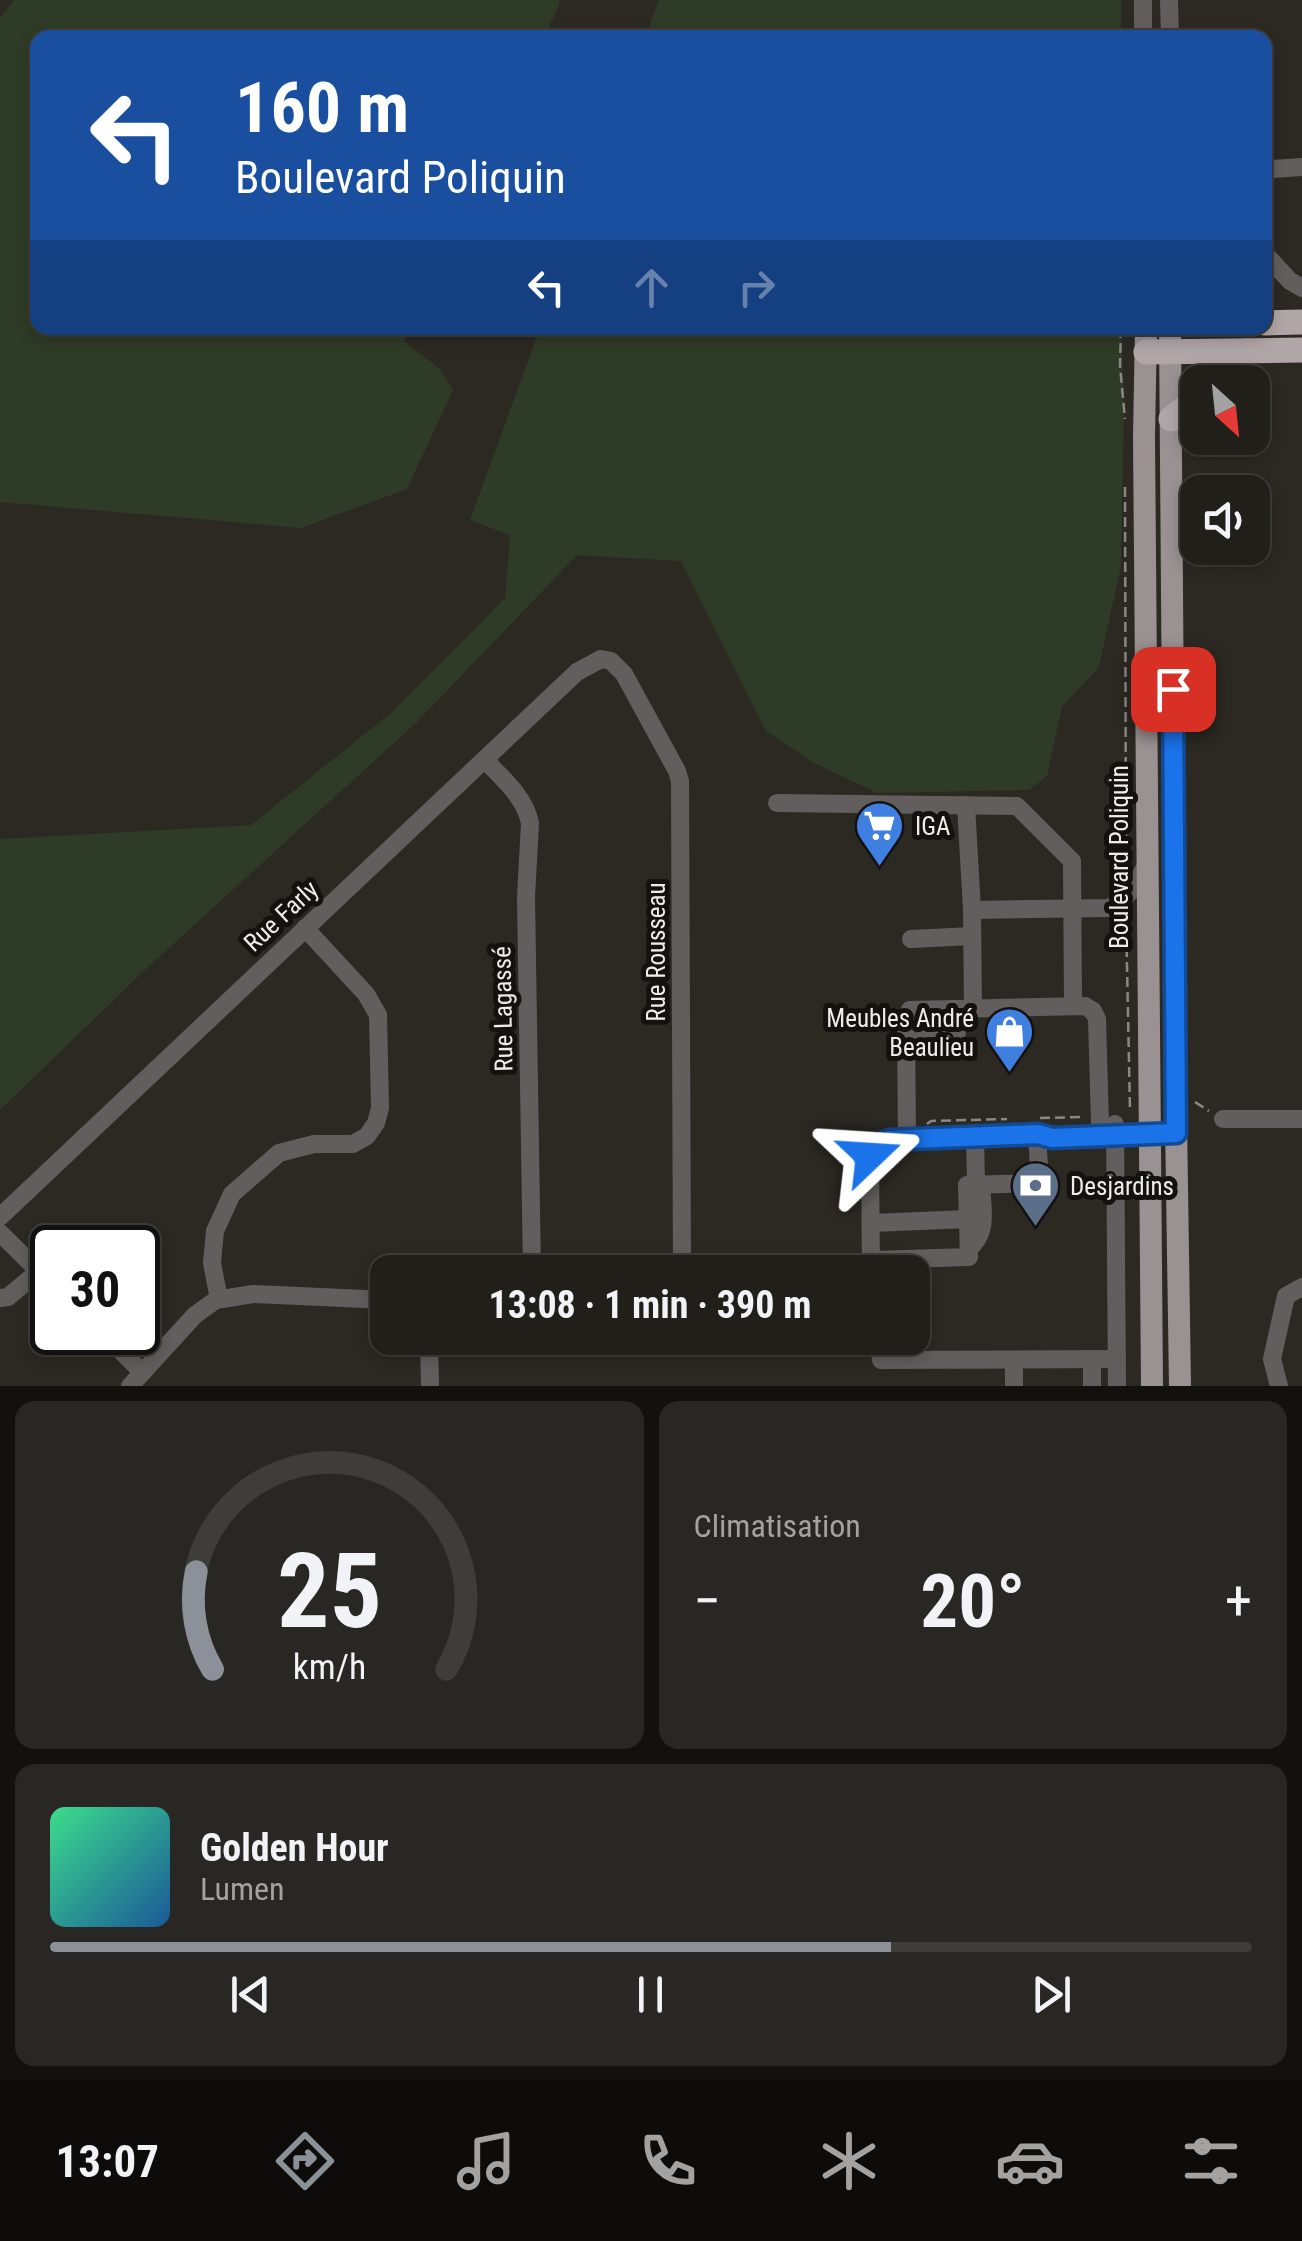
<!DOCTYPE html>
<html lang="fr">
<meta charset="utf-8">
<style>
body{margin:0;font-family:"Roboto Condensed",sans-serif;background:#292723;color:#f1f3f6;height:100vh;display:flex;flex-direction:column;font-size:38px;white-space:nowrap}
*{box-sizing:border-box;margin:0}
p{font-size:32px;color:#a2a2a2}
.icon{flex:none;width:55px;height:55px;fill:none;stroke:currentColor;stroke-width:2;stroke-linecap:round;stroke-linejoin:round}
.map{position:relative;height:1386px;overflow:hidden}
.side{display:flex;flex-direction:column;gap:15px;padding:15px;background:#12110e;flex:1}
.side>*{flex:none}
.hud{position:absolute;left:30px;top:30px;width:1242px;height:305px;border-radius:20px;box-shadow:0 5px 15px #0003,0 0 0 2px #3e3d39;background:#1a4fa0;color:#fff;overflow:hidden}
.needle{width:65px;rotate:153deg}
.tools{position:absolute;left:1180px;top:365px;display:grid;gap:20px}
.tools a{display:grid;place-items:center;width:90px;height:90px;border-radius:20px;background:#211f1a;box-shadow:0 5px 15px #0003,0 0 0 2px #3e3d39;font-size:50px}
.speed{position:absolute;left:30px;top:1225px;display:flex;gap:20px;font-size:50px;font-weight:700;text-align:center}
.speed>*{display:grid;place-content:center;width:130px;height:130px;border-radius:50%;background:#211f1a;box-shadow:0 5px 15px #0003,0 0 0 2px #3e3d39;line-height:1}
.speed .limit{border:5px solid #111;border-radius:15px;background:#fff;color:#111}
.pin{position:absolute;display:grid;place-items:center;width:85px;height:85px;color:#fff;margin:-42px;border-radius:20px;box-shadow:0 5px 15px #0006}
.me{position:absolute;width:110px;margin:-55px;rotate:70deg;stroke-linejoin:round;filter:drop-shadow(0 0 8px #0008)}
.turn{display:flex;align-items:center;gap:35px;height:210px;padding:0 40px;font-size:45px}
.turn .icon{width:130px;height:130px;stroke-width:2.5}
.turn b{display:block;font-size:70px;line-height:85px}
.lanes{display:flex;align-items:center;height:95px;padding:0 40px;background:#0003;justify-content:center;gap:50px;direction:ltr}
.lanes .off{opacity:.35}
.big{font-size:75px;font-weight:700;line-height:1.1}
.side .widget{flex:1;display:flex;flex-direction:column;justify-content:center;gap:15px;min-width:0;padding:0 35px;border-radius:20px;background:#292723}
.side .dial{align-items:center;gap:0}
.dial svg{height:260px;overflow:visible;fill:none;stroke:#3e3d39;stroke-width:7;stroke-linecap:round;text-anchor:middle}
.dial text{fill:#f1f3f6;stroke:none}
.song{display:flex;align-items:center;gap:30px}
.cover{width:120px;height:120px;border-radius:15px;background:linear-gradient(135deg,hsl(150 70% 55%),hsl(210 70% 35%))}
.played{height:10px;border-radius:5px;background:linear-gradient(90deg,#8c9099 70%,#3e3d39 70%)}
.keys{display:flex;justify-content:space-around;direction:ltr}
.heat{display:flex;justify-content:space-between;align-items:center;font-size:55px;direction:ltr}
.side .tiles{flex:1;display:grid;gap:15px;grid-template-columns:1fr 1fr}
.widget:last-child{grid-column:span 2}
.trip{position:absolute;left:370px;top:1255px;width:560px;height:100px;border-radius:20px;background:#211f1a;box-shadow:0 5px 15px #0003,0 0 0 2px #3e3d39;font-weight:700;line-height:100px;text-align:center}
.tabs{display:flex;height:160px;justify-content:space-around;align-items:center;background:#0d0c0a;color:#a2a2a2}
.tabs .icon{width:70px;height:70px}
.tabs .active{color:#8c9099}
.tabs b{font-size:45px;color:#f1f3f6}
.map>svg:first-child{display:block}
.green{fill:#2e3b26}
.lines{fill:none;stroke-linecap:round;stroke-linejoin:round}
.path{stroke:#8b8884;stroke-width:2.5;stroke-dasharray:10 5;stroke-linecap:butt}
.minor{stroke:#625e5e;stroke-width:18}
.major{stroke:#9a9292;stroke-width:22}
.highway{stroke:#b0a6a7;stroke-width:25}
.route-casing{stroke:#114b97;stroke-width:25}
.route{stroke:#1a73e8;stroke-width:18}
.labels{text-anchor:middle;dominant-baseline:central;stroke-width:10;stroke-linejoin:round;paint-order:stroke}
.poi-label{font-size:25px;fill:#efece9;stroke:#13120f;text-anchor:start}
.street-label{font-size:25px;fill:#efece9;stroke:#13120f}
</style>
<div class="map">
<svg width="1302" height="1386" viewBox="0 0 1302 1386">
<rect width="100%" height="100%" fill="#2c2923"/>
<g class="green">
<path d="M14 0H559L560 3 544 37 38 38V328H410L404 341 439 368 453 390 407 489 301 528 0 502V18Z"/>
<path d="M659 0H1121V37H645Z"/>
<path d="M540 328H1121L1124 406 1121 566 1099 667 1062 707 1047 776 1029 790 877 793 814 763 766 731 681 561 577 555 416 723 147 968 0 1110V839L251 825 392 712 505 598 510 535 470 520Z"/>
</g>
<g class="lines">
<g class="path">
<path d="M1121 328 1120 366 1125 419"/>
<path d="M1125 487 1126 869"/>
<path d="M1126 917 1130 1111"/>
<path d="M1195 1102 1209 1111"/>
<path d="M1040 1118 1082 1117"/>
<path d="M927 1124 931 1121 1007 1119"/>
</g>
<g class="minor">
<path d="M1143 0V38"/>
<path d="M1169 0 1170 38"/>
<path d="M1265 173 1272 169 1302 167"/>
<path d="M1265 254 1290 281 1302 288"/>
<path d="M485 760C503 779 525 797 530 823L526 897 532 1272"/>
<path d="M777 803 1017 806 1072 861 1073 1004"/>
<path d="M966 805 972 910 973 1008"/>
<path d="M972 910 1108 908C1128 901 1135 884 1146 866"/>
<path d="M911 939 972 936"/>
<path d="M906 1044 957 1032 958 1009"/>
<path d="M1223 1119H1302"/>
<path d="M1115 1124 1117 1386"/>
<path d="M975 1137 976 1184"/>
<path d="M907 1140 906 1024 910 1010 1085 1006 1093 1011 1097 1019 1100 1124"/>
<path d="M0 1217 577 672 601 659 611 661 624 674 677 771 680 781 682 1272"/>
<path d="M872 1223 968 1219"/>
<path d="M0 1233 52 1284"/>
<path d="M969 1248C989 1233 982 1207 981 1184"/>
<path d="M872 1260 969 1257 967 1185 1040 1183 1037 1134"/>
<path d="M871 1272 870 1156 877 1146 889 1141 1037 1134 1052 1138 1160 1134"/>
<path d="M0 1298 8 1297 39 1271"/>
<path d="M219 1299 212 1263 215 1231 232 1194 279 1153 314 1144H353L367 1136 376 1123 380 1108 378 1015 366 994 305 928"/>
<path d="M102 1332 142 1372"/>
<path d="M429 1338 430 1386"/>
<path d="M878 1338 881 1360 1117 1359"/>
<path d="M130 1386 195 1315 216 1300 253 1294 388 1300"/>
<path d="M1014 1386V1360"/>
<path d="M1092 1386V1359"/>
<path d="M1279 1386 1272 1359 1286 1296 1302 1287"/>
</g>
<g class="major">
<path d="M1146 328 1144 437 1152 1386"/>
<path d="M1170 328 1176 1121 1180 1386"/>
</g>
<g class="highway">
<path d="M1265 323 1302 322"/>
<path d="M1146 352 1302 350"/>
<path d="M1209 382 1248 351"/>
<path d="M1171 419 1192 402 1198 395"/>
</g>
</g>
<g class="lines">
<defs>
<path id="route" d="M870 1156 877 1146 889 1140 1038 1134 1052 1138 1176 1133 1173 689"/>
</defs>
<use href="#route" class="route-casing"/>
<use href="#route" class="route"/>
</g>
<defs>
<symbol id="supermarket-pin" viewBox="-11 -11 22 30"><path d="M0 17L-7.5 6A9.5 9.5 0 1 1 7.5 6Z" fill="#3f7fe0" stroke="#13120f"/><path d="M-6-5.5h2.5l.6 2H6L4.5 2H-2.5L-4.4-4H-6ZM-1.5 3.2a1.3 1.3 0 1 0 .1 0ZM3 3.2a1.3 1.3 0 1 0 .1 0Z" fill="#fff"/></symbol>
<symbol id="shop-pin" viewBox="-11 -11 22 30"><path d="M0 17L-7.5 6A9.5 9.5 0 1 1 7.5 6Z" fill="#3f7fe0" stroke="#13120f"/><path d="M-5-2.5h2.3a2.7 3.5 0 0 1 5.4 0H5L5.5 6h-11ZM-1.5-2.5h3a1.5 2.3 0 0 0-3 0Z" fill="#fff"/></symbol>
<symbol id="bank-pin" viewBox="-11 -11 22 30"><path d="M0 17L-7.5 6A9.5 9.5 0 1 1 7.5 6Z" fill="#5c6f8a" stroke="#13120f"/><path d="M-6-4H6V4H-6ZM0-2.3a2.3 2.3 0 1 0 0 4.6a2.3 2.3 0 1 0 0-4.6Z" fill="#fff"/></symbol>
</defs>
<g fill-rule="evenodd">
<use href="#supermarket-pin" x="852" y="798" width="55" height="75"/>
<use href="#shop-pin" x="982" y="1004" width="55" height="75"/>
<use href="#bank-pin" x="1008" y="1158" width="55" height="75"/>
</g>
<g class="labels">
<g class="poi-label">
<text x="915" y="826">IGA</text>
<text x="974" y="1018" text-anchor="end">Meubles André<tspan x="974" dy="29">Beaulieu</tspan></text>
<text x="1070" y="1186">Desjardins</text>
</g>
<g class="street-label">
<text transform="translate(1119 857) rotate(-90)">Boulevard Poliquin</text>
<text transform="translate(281 916) rotate(-43)">Rue Farly</text>
<text transform="translate(656 952) rotate(-90)">Rue Rousseau</text>
<text transform="translate(503 1009) rotate(-91)">Rue Lagassé</text>
</g>
</g>
</svg>
<div class="tools">
<a><svg class="needle" viewBox="-14 -14 28 28"><path d="M0-13l5 13h-10z" fill="#e53935"/><path d="M0 13l5-13h-10z" fill="#a2a2a2"/></svg></a>
<a><svg class="icon" aria-label="sound" viewBox="0 0 24 24"><path d="M4 9h4l5-4v14l-5-4H4zM17 9q2 3 0 6"/></svg></a>
</div>
<div class="speed"><div class="limit">30</div></div>
<div class="pin" style="left:1173px;top:689px;background:#d93025"><svg class="icon" aria-label="arrive" viewBox="0 0 24 24"><path d="M6 21V4h12l-3 4 3 4H6"/></svg></div>
<svg class="me" style="left:870px;top:1156px" viewBox="-20 -20 40 40"><path d="M0-17L14 15 0 8-14 15z" fill="#1a73e8" stroke="#fff" stroke-width="4"/></svg>
<div class="trip">13:08 · 1 min · 390 m</div>
<div class="hud">
<div class="turn"><svg class="icon" aria-label="left" viewBox="0 0 24 24"><path d="M17 20v-9H6M10 6l-5 5 5 5"/></svg><div><b>160 m</b>Boulevard Poliquin</div></div>
<div class="lanes"><svg class="icon" aria-label="left" viewBox="0 0 24 24"><path d="M17 20v-9H6M10 6l-5 5 5 5"/></svg><svg class="icon off" aria-label="ahead" viewBox="0 0 24 24"><path d="M12 20V5M6 11l6-6 6 6"/></svg><svg class="icon off" aria-label="right" viewBox="0 0 24 24"><path d="M7 20v-9h11M14 6l5 5-5 5"/></svg></div>
</div>
</div>
<section class="side">
<div class="tiles">
<div class="widget dial"><svg viewBox="0 0 100 80">
<path d="M14 69A42 42 0 1 1 86 69"/>
<path d="M14 69A42 42 0 0 1 9 39" stroke="#8c9099"/>
<text x="50" y="56" font-size="32" font-weight="700">25</text>
<text x="50" y="72" font-size="11">km/h</text>
</svg></div>
<div class="widget"><p>Climatisation</p>
<div class="heat"><a>−</a><b class="big">20°</b><a>+</a></div>
</div>
<div class="widget">
<div class="song"><i class="cover"></i><div><b>Golden Hour</b><p>Lumen</p></div></div>
<div class="played"></div>
<div class="keys"><svg class="icon" aria-label="previous" viewBox="0 0 24 24"><path d="M18 5L8 12l10 7zM5 5v14"/></svg><svg class="icon" aria-label="pause" viewBox="0 0 24 24"><path d="M8 5v14M16 5v14"/></svg><svg class="icon" aria-label="next" viewBox="0 0 24 24"><path d="M6 5l10 7-10 7zM19 5v14"/></svg></div>
</div>
</div>
</section>
<nav class="tabs">
<b>13:07</b>
<svg class="icon active" aria-label="directions" viewBox="0 0 24 24"><path d="M12 3l9 9-9 9-9-9zM9 14v-3h6M13 9l2 2-2 2"/></svg>
<svg class="icon" aria-label="music" viewBox="0 0 24 24"><path d="M9 18V5l10-2v13"/><circle cx="6" cy="18" r="3"/><circle cx="16" cy="16" r="3"/></svg>
<svg class="icon" aria-label="phone" viewBox="0 0 24 24"><path d="M5 4h4l2 5-3 2q2 4 5 5l2-3 5 2v4C11 20 4 13 5 4z"/></svg>
<svg class="icon" aria-label="climate" viewBox="0 0 24 24"><path d="M12 3v18M4 7l16 10M4 17L20 7"/></svg>
<svg class="icon" aria-label="car" viewBox="0 0 24 24"><path d="M5 17H2v-5l4-1 3-4h7l3 4 3 1v5h-3M9 17h6M6 11h13"/><circle cx="7" cy="17" r="2"/><circle cx="17" cy="17" r="2"/></svg>
<svg class="icon" aria-label="filters" viewBox="0 0 24 24"><path d="M4 7h16M4 17h16"/><circle cx="9" cy="7" r="2"/><circle cx="15" cy="17" r="2"/></svg>
</nav>
